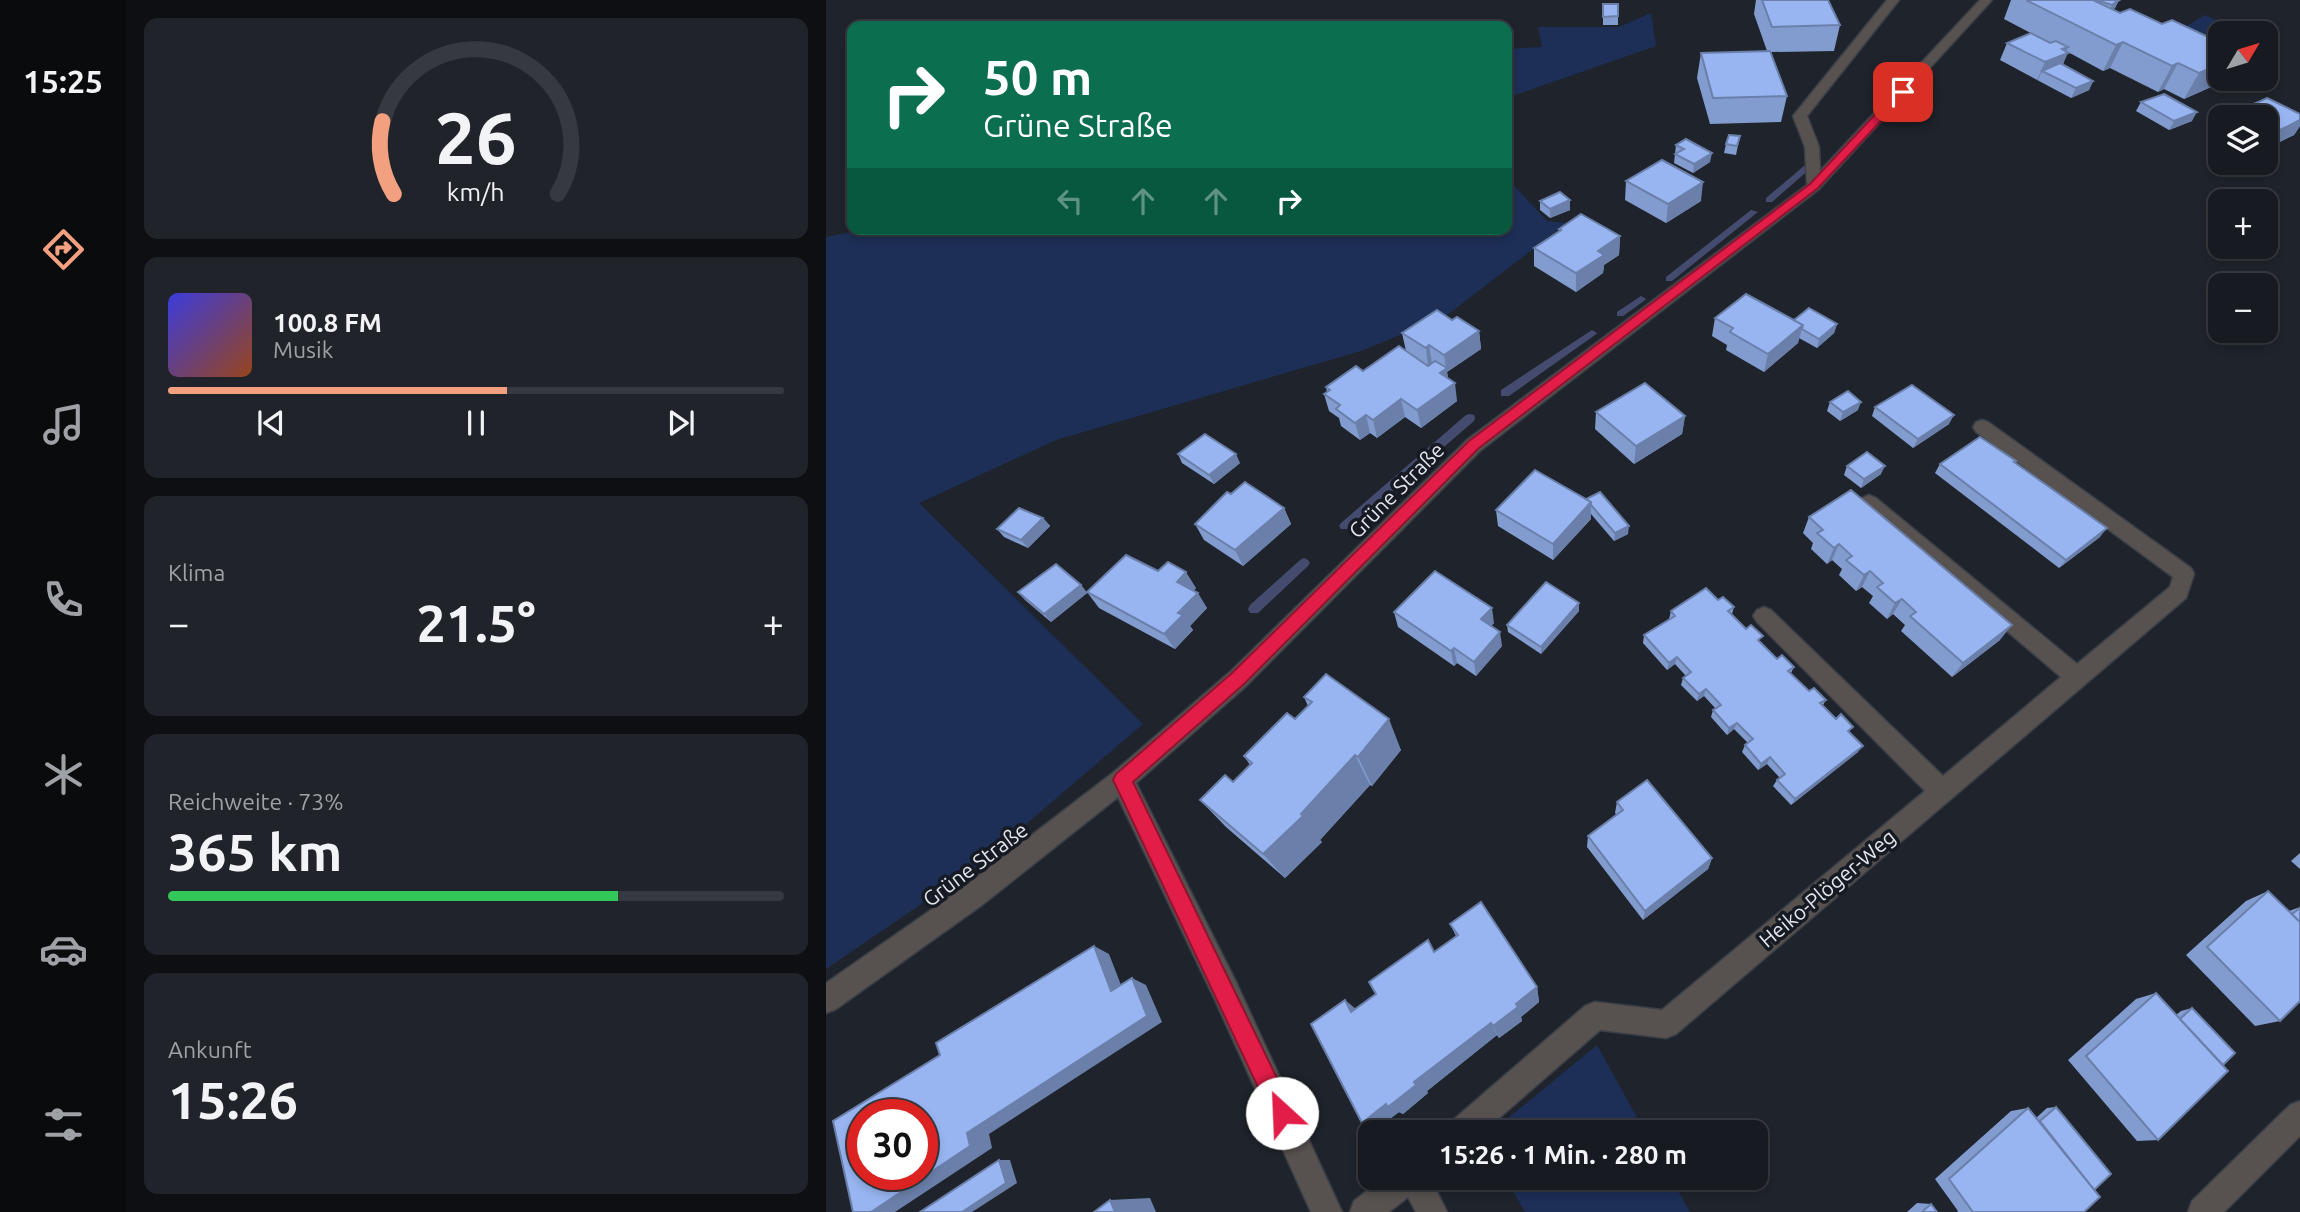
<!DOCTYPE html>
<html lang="de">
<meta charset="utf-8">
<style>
body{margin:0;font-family:Ubuntu,sans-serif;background:#20242a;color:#f1f3f6;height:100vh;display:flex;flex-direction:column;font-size:26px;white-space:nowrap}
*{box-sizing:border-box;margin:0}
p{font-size:23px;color:#9ea1a5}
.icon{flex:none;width:38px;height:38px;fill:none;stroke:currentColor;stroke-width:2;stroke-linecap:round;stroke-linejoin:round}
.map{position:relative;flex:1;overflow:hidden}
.panel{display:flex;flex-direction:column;gap:18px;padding:18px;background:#0d0f12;width:700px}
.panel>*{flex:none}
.top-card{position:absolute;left:21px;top:21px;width:665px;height:214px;border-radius:14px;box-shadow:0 4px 10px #0003,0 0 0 2px #36393f;background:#0b6e4f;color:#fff;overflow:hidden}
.needle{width:46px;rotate:52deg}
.tools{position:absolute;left:1382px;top:21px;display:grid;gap:14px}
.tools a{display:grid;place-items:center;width:70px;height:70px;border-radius:14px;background:#171b21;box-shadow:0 4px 10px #0003,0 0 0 2px #36393f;font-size:35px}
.speed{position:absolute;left:21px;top:1099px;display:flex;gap:14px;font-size:35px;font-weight:700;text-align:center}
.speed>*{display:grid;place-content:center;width:91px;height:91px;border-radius:50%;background:#171b21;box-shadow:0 4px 10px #0003,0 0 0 2px #36393f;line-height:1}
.speed .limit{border:10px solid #d22;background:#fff;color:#111}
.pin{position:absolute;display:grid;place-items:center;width:60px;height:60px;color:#fff;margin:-30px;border-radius:14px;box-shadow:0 4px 10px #0006}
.me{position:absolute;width:77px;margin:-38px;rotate:335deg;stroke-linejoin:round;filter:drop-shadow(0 0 5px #0008)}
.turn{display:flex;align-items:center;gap:24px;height:147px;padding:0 21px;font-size:32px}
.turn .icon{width:91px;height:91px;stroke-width:2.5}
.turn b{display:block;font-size:49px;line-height:60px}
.lanes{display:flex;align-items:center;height:66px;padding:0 21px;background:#0003;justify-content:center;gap:35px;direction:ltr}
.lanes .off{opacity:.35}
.big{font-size:52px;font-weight:700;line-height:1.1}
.panel .widget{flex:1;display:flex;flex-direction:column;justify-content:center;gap:10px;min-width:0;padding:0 24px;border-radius:14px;background:#20242a}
.panel .dial{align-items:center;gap:0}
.dial svg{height:182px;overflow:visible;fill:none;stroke:#36393f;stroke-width:7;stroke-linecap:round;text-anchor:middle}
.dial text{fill:#f1f3f6;stroke:none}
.song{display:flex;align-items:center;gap:21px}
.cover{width:84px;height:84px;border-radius:10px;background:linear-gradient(135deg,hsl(240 70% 55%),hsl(20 70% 35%))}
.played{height:7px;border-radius:4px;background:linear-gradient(90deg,#f2a07f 55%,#36393f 55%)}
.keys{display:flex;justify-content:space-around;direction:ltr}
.heat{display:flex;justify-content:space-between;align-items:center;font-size:38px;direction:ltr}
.charge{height:10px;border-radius:5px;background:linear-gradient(90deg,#34c759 73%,#36393f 0)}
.trip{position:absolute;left:532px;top:1120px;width:410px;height:70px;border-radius:14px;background:#171b21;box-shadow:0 4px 10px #0003,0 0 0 2px #36393f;font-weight:700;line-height:70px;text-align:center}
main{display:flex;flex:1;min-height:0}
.tab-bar{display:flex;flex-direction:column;width:126px;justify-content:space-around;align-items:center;background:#090b0d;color:#9ea1a5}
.tab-bar .icon{width:49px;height:49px}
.tab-bar .on{color:#f2a07f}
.tab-bar b{font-size:32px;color:#f1f3f6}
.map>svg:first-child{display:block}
.green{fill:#1d2f56}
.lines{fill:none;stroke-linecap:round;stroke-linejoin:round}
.stream{fill:#454b6e;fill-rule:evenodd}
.minor-casing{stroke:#3a3f47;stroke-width:3}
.minor{fill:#575250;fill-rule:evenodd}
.wall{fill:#839ccf}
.shaded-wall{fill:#6a7fa9}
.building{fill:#98b5f1;stroke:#6a7fa9;stroke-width:2;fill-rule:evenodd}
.route{fill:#e11d48;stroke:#92132f;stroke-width:2}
.labels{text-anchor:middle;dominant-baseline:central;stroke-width:7;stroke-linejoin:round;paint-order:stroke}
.street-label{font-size:21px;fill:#e3e6ec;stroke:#161a22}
</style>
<main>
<nav class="tab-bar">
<b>15:25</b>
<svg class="icon on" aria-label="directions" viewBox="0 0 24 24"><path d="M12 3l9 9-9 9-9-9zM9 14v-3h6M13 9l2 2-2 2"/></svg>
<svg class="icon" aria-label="music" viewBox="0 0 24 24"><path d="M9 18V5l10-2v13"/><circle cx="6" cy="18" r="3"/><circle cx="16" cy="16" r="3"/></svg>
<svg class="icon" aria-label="phone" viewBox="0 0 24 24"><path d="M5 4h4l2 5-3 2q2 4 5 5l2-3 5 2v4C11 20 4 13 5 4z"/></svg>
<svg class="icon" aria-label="climate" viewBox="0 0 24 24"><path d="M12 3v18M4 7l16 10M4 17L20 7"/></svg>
<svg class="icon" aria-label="car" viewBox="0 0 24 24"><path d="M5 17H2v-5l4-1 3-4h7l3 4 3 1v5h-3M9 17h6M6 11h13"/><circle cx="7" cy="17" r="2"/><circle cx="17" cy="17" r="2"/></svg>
<svg class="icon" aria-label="filters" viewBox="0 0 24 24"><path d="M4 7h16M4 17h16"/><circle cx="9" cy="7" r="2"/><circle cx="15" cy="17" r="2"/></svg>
</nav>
<section class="panel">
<div class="widget dial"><svg viewBox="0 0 100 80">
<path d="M14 69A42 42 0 1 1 86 69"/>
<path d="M14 69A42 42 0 0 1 9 37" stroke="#f2a07f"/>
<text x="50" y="56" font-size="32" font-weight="700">26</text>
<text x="50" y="72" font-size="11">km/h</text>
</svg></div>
<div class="widget">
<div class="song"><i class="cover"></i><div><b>100.8 FM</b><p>Musik</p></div></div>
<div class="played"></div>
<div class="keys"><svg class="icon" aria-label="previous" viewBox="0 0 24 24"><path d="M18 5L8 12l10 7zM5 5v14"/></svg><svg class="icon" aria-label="pause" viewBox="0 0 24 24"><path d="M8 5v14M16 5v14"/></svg><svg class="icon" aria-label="next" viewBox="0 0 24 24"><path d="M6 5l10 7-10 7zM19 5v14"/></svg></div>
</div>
<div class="widget"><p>Klima</p>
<div class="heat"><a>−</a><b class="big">21.5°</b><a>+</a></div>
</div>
<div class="widget"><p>Reichweite · 73%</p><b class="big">365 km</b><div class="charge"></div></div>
<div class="widget"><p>Ankunft</p><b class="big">15:26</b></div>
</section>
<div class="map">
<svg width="1474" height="1212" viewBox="0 0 1474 1212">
<rect width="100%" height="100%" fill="#1f242c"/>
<g class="green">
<path d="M825 13 830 46 681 98V49L716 47 712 27H793Z"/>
<path d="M1379 15 1419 33H1395V55L1349 33Z"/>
<path d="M681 178 721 221 741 223 620 316 535 351 230 440 93 503 317 724 151 866 0 969V237L41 229H681Z"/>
<path d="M771 1045 819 1132H665Z"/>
<path d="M679 1178H845L864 1212H699Z"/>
</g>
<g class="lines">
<g class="stream">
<path d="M978 166 985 168 946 202H940V198Z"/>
<path d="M925 210 932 212 846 281H840V277Z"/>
<path d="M815 296 820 299 818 301 797 316H791V312Z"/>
<path d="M766 330 771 333 769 335 683 396H675V390Z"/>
<path d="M644 414 648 415 649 418 648 421 523 529H515L513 526 515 523 640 415Z"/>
<path d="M478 558 482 560 484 563 482 566 432 613H424L422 609 424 605 474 560Z"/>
</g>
<defs>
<g id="minor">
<path d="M1061 0H1073L981 116 993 147 994 171 1154 0H1166L993 189 655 450 420 686 310 783 409 980 516 1212H485L389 1000 292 797 156 905 10 1009 0 1013V983L138 887 288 772 404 672 641 440 981 185 979 147 967 116Z"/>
<path d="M1156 420 1162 422 1365 568 1368 574 1360 598 850 1034 840 1038 774 1030 657 1132H621L625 1122 759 1006 769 1002 836 1010 1099 791 931 622 927 616 931 610 938 607 945 610 1117 776 1235 677 1036 508 1033 503 1036 498 1043 495 1050 498 1251 664 1344 587 1347 577 1150 432 1147 427 1150 422Z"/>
<path d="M1474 1101V1136L1398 1212H1362L1366 1201 1464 1105Z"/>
<path d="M558 1178H604L621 1212H590L582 1197 563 1212H524L528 1201Z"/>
</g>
</defs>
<use href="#minor" class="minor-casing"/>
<use href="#minor" class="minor"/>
</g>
<g class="wall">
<path d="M930 0H1002L1014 25 1008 51 945 52 961 96 955 122 884 124 871 78 875 53 941 51 928 14Z"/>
<path d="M1185 0H1295L1292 2 1289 8 1287 10 1403 79 1358 99 1338 89 1332 92 1284 68 1277 71 1240 51 1237 65 1267 81 1263 90 1245 98 1174 60 1181 43H1224L1178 19Z"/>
<rect x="777" y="4" width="15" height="21"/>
<path d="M1315 102 1366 121 1343 130 1310 111Z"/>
<path d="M1414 110 1474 114V126L1468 135 1441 148H1440V117H1410Z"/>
<path d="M914 136 910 155 898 153 900 144Z"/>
<path d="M850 145 884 162 867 173 848 163Z"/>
<path d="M800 181 875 201 840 223 799 200Z"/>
<path d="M744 200V210L724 218 714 210V201Z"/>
<path d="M733 229 794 236 793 255 778 265 777 273 750 292 708 266V248L733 232Z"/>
<path d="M889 318 968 320 1011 324 1008 333 991 348 973 338 972 343 938 372 900 350 901 345 886 336Z"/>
<path d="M626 320 653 331 655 349 621 372 622 379 631 401 595 428 579 417 551 438 544 433 534 440 515 426 513 418 503 411 498 394 501 392 500 387 580 351 576 333Z"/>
<path d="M1004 402 1032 410 1014 421 1001 411Z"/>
<path d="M1049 407 1123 424 1087 448 1046 416Z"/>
<path d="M770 412 859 416 856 434 808 464 769 429Z"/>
<path d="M352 454 414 463 388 484 356 463Z"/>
<path d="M1190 461 1189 463 1274 537 1233 568 1109 473 1114 464Z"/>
<path d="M1021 466 1055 474 1035 488 1018 475Z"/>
<path d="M405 494 458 508 465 524 417 566 378 540 369 524Z"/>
<path d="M760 499 802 534 788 541 765 514V519L727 560 672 526 670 510Z"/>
<path d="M983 517 1174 640 1126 677 1075 631 1079 625 1067 614 1061 619 1043 603 1047 596 1036 587 1030 591 1013 575 1016 569 1006 560 1001 564 985 549 987 543 977 533Z"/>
<path d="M217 518 224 526 202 548 178 537 171 529Z"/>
<path d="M332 571 370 588 367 591 381 608 364 626 367 630 349 649 273 608 261 592Z"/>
<path d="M255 585 261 593 225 622 199 600 192 592Z"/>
<path d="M892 600 908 607 906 614 951 659 968 667 965 673 983 691 1000 700 997 705 1024 732 1032 752 965 805 947 786 951 780 954 778 941 764 932 770 916 752 919 745 922 743 908 729 901 735 885 717 887 710 890 709 878 696 871 701 855 685 857 678 860 676 849 664 841 670 817 643 818 635 843 619 845 611Z"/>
<path d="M753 611 715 654 682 632 681 625Z"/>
<path d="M568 612 668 623 665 626 676 646 650 676 631 663 628 666 572 627Z"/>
<path d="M478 697 575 750 546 786 544 785 494 840 496 842 459 878 400 827 374 800 407 782 424 765 418 756 469 719 482 706Z"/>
<path d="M791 802 886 858 882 869 817 920 761 847 762 836 791 815 789 813Z"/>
<path d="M1474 853V869L1465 861Z"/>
<path d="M1442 891 1463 911 1474 907V1001L1454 1021 1429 1026 1360 955 1420 901Z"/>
<path d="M624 924 711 987 713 1002 695 1017 696 1021 673 1038 671 1035 601 1091 602 1093 577 1114 573 1112 553 1127 536 1123 530 1009 630 936Z"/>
<path d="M1330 993 1350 1015 1355 1011 1366 1008 1397 1065 1332 1140 1311 1141 1242 1060 1310 999Z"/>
<path d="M1230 1107 1268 1190 1258 1212H1131L1132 1211 1109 1179 1185 1111 1202 1108 1210 1118 1221 1108Z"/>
<path d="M1091 1203 1105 1204 1111 1212H1081Z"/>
</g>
<g class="shaded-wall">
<path d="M1292 0H1295L1292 2 1289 8 1282 14 1286 5Z"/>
<path d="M1297 42 1284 68 1277 71 1290 45Z"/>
<path d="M1242 47 1239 54 1242 53 1234 71H1216L1212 80H1211L1219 62 1236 49Z"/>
<path d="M1352 63 1338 89 1332 92 1346 66Z"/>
<path d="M1395 64V79H1403L1358 99 1373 73Z"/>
<path d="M1267 81 1263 90 1245 98 1250 88Z"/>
<path d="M1371 112 1366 121 1343 130 1348 121Z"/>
<path d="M1474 120V126L1468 135 1441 148 1454 130Z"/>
<path d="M886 153 884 162 867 173 868 164Z"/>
<path d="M877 182 875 201 840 223 842 204Z"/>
<path d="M744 200V210L724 218V209Z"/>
<path d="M794 236 793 255 778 265 777 273 750 292V273L772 251Z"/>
<path d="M1011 324 1008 333 991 348 993 339Z"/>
<path d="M977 325 972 343 938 372 942 354Z"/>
<path d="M653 331 655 349 621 372 623 386 614 373 620 369 618 355Z"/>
<path d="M603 345 606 363 602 366 600 348Z"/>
<path d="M629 383 631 401 595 428 591 410Z"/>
<path d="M575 399 579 417 551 438 547 420Z"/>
<path d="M1035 402 1032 410 1014 421 1017 412Z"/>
<path d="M540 415 544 433 534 440 529 423Z"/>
<path d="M1128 415 1123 424 1087 448 1092 439Z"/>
<path d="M859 416 856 434 808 464 810 446Z"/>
<path d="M410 454 414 463 388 484 383 475Z"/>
<path d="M1059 466 1055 474 1035 488 1038 479Z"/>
<path d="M765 502V519L727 560V544Z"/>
<path d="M458 508 465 524 417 566 409 550Z"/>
<path d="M217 518 224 526 202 548 195 540Z"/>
<path d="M803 526 802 534 788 541 789 533Z"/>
<path d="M1281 528 1274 537 1233 568 1240 560Z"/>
<path d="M1013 544 1006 560 1001 564 1008 548Z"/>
<path d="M1044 571 1036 587 1030 591 1038 575Z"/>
<path d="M360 572 370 588 361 597 351 582Z"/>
<path d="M255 585 261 593 225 622 218 614Z"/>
<path d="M372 593 381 608 364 626 367 630 349 649 338 634 352 613Z"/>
<path d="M1076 599 1067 614 1061 619 1069 603Z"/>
<path d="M753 603V611L715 654V647Z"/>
<path d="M666 608 668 623 658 634 655 619Z"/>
<path d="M1186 625 1174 640 1126 677 1137 663Z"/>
<path d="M674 632 676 646 650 676 648 662Z"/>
<path d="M628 648 631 663 628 666 625 651Z"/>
<path d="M851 657 849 664 841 670 843 663Z"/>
<path d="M880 689 878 696 871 701 873 694Z"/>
<path d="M563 719 575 750 546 786 532 757Z"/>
<path d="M911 723 908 729 901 735 903 728Z"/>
<path d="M1037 746 1032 752 965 805 969 799Z"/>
<path d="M529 755 544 785 494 840 496 842 459 878 437 854Z"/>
<path d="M944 757 941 764 932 770 935 764Z"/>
<path d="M886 858 882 869 817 920 819 911Z"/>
<path d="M268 946 283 954 300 998 285 991Z"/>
<path d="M306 978 320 985 336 1022 163 1134 166 1148 69 1212H45L141 1133Z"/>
<path d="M711 987 713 1002 695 1017 696 1021 673 1038 667 1026 690 1004Z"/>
<path d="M519 1000 536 1014 525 1012Z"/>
<path d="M665 1023 671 1035 601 1091 602 1093 577 1114 573 1112 553 1127 536 1123Z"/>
<path d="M173 1160H184L191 1183 146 1212H136Z"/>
<path d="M324 1198 330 1212H289L284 1200Z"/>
</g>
<g class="building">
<path d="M936 0H1002L1014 25 946 27Z"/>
<path d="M1200 0H1267L1294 13 1304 9 1336 24 1346 20 1395 43V64L1373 73 1352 63 1346 66 1297 42 1290 45Z"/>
<path d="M1270 0H1292L1286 5Z"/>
<path d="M777 4H792V16L777 17Z"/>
<path d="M1205 33 1224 43 1230 41 1242 47 1236 49 1242 53 1219 62 1181 43Z"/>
<path d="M944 51 961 96 887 98 875 53Z"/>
<path d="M1234 63 1267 81 1250 88 1216 71Z"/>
<path d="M1338 94 1371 112 1348 121 1315 102Z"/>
<path d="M1441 98 1474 114V120L1454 130 1440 123V117H1428L1414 110Z"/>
<path d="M903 135 914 136 911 146 900 144Z"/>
<path d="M860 139 886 153 868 164 849 154 858 149 850 145Z"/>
<path d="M836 160 877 182 842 204 800 181Z"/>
<path d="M734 192 744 200 724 209 714 201Z"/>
<path d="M755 214 794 236 772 251 778 255 750 273 708 248 735 230 733 229Z"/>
<path d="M920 294 977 325 942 354 904 332 907 328 889 318Z"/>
<path d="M983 308 1011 324 993 339 976 329 977 325 968 320Z"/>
<path d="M611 310 626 320 631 317 653 331 618 355 603 345 600 348 576 333Z"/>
<path d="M573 346 602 366 609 361 621 368 614 373 629 383 591 410 575 399 547 420 540 415 529 423 510 409 514 405 498 394 504 390 500 387 530 366 537 371Z"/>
<path d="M819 383 859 416 810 446 770 412Z"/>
<path d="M1086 385 1128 415 1092 439 1049 407Z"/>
<path d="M1022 391 1035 402 1017 412 1004 402Z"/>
<path d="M379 434 410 454 383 475 352 454Z"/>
<path d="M1154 437 1190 461 1188 462 1281 528 1240 560 1114 464Z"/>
<path d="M1041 452 1059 466 1038 479 1021 466Z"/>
<path d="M709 470 765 502 727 544 670 510Z"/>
<path d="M419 482 458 508 409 550 369 524 401 492 405 494Z"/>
<path d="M1025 490 1186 625 1137 663 1084 616 1090 612 1076 599 1069 603 1051 587 1057 583 1044 571 1038 575 1020 560 1026 556 1013 544 1008 548 991 533 997 530 983 517Z"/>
<path d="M774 492 803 526 789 533 765 505V502L760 499Z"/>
<path d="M193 508 217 518 195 540 171 529Z"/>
<path d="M300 555 332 571 342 562 360 572 351 582 372 593 352 613 357 615 338 634 261 592Z"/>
<path d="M230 564 255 585 218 614 192 592Z"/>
<path d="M609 571 666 608 655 619 674 632 648 662 628 648 625 651 568 612Z"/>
<path d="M720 582 753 603 715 647 681 625Z"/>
<path d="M880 588 892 600 897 597 908 607 902 611 920 629 925 625 937 636 932 640 951 659 956 655 968 667 962 671 983 691 988 688 1000 700 994 703 1010 719 1015 714 1027 727 1022 731 1037 746 969 799 951 780 959 774 944 757 935 764 919 745 927 739 911 723 903 728 887 710 895 705 880 689 873 694 857 678 865 672 851 657 843 663 818 635 849 616 845 611Z"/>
<path d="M500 674 563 719 532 757 529 755 475 814 477 816 437 854 374 800 399 775 407 782 426 763 418 756 461 713 469 719 486 702 478 697Z"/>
<path d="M821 780 886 858 819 911 762 836 797 810 791 802Z"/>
<path d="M1442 891 1474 922V1001L1454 1021 1381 947Z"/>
<path d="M655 902 711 987 690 1004 692 1007 667 1026 665 1023 588 1082 590 1085 562 1107 560 1104 536 1123 485 1024 519 1000 525 1012 550 994 543 982 602 940 608 952 632 935 624 924Z"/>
<path d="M1474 908V922L1466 914Z"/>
<path d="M268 946 285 991 306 978 321 1016 141 1133 144 1146 45 1212H27L7 1121 114 1055 110 1043ZM37 1115H96V1174H37Z"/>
<path d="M1330 993 1402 1071 1332 1140 1260 1056Z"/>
<path d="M1366 1008 1409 1053 1397 1065 1354 1019Z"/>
<path d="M1230 1107 1285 1174 1268 1190 1214 1121Z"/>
<path d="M1202 1108 1274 1197 1258 1212H1147L1123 1179Z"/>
<path d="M173 1160 180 1183 136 1212H94Z"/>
<path d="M284 1200 289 1212H268Z"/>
<path d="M1105 1204 1111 1212H1096Z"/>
</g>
<path class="route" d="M1073 89 1082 92 992 188 653 448 418 684 307 782 464 1105 467 1113 464 1121 456 1124 448 1121 290 786 287 780 290 774 406 673 643 441 984 184Z"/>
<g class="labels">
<g class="street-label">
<text transform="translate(570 490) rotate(-45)">Grüne Straße</text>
<text transform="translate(149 864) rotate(-37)">Grüne Straße</text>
<text transform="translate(1001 888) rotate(-40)">Heiko-Plöger-Weg</text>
</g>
</g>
</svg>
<div class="tools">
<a><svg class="needle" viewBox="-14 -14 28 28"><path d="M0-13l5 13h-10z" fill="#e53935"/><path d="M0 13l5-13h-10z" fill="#9ea1a5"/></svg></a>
<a><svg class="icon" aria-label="layers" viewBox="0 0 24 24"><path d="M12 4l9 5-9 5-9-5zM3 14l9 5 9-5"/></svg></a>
<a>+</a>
<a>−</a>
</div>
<div class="speed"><div class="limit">30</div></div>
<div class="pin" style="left:1077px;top:92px;background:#d93025"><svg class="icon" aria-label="arrive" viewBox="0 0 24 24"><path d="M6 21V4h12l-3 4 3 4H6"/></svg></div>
<svg class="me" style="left:456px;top:1113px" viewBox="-20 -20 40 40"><circle r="19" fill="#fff"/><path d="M0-13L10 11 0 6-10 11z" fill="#e11d48"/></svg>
<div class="trip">15:26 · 1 Min. · 280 m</div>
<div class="top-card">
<div class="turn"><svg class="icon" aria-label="right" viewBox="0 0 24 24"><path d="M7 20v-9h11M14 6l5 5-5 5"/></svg><div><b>50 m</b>Grüne Straße</div></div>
<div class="lanes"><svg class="icon off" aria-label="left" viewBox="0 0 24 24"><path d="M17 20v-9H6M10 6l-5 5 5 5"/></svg><svg class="icon off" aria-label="ahead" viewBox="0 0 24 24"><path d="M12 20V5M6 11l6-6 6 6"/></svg><svg class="icon off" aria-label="ahead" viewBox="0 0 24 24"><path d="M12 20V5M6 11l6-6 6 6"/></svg><svg class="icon" aria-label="right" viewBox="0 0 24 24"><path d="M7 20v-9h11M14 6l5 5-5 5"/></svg></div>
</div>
</div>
</main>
